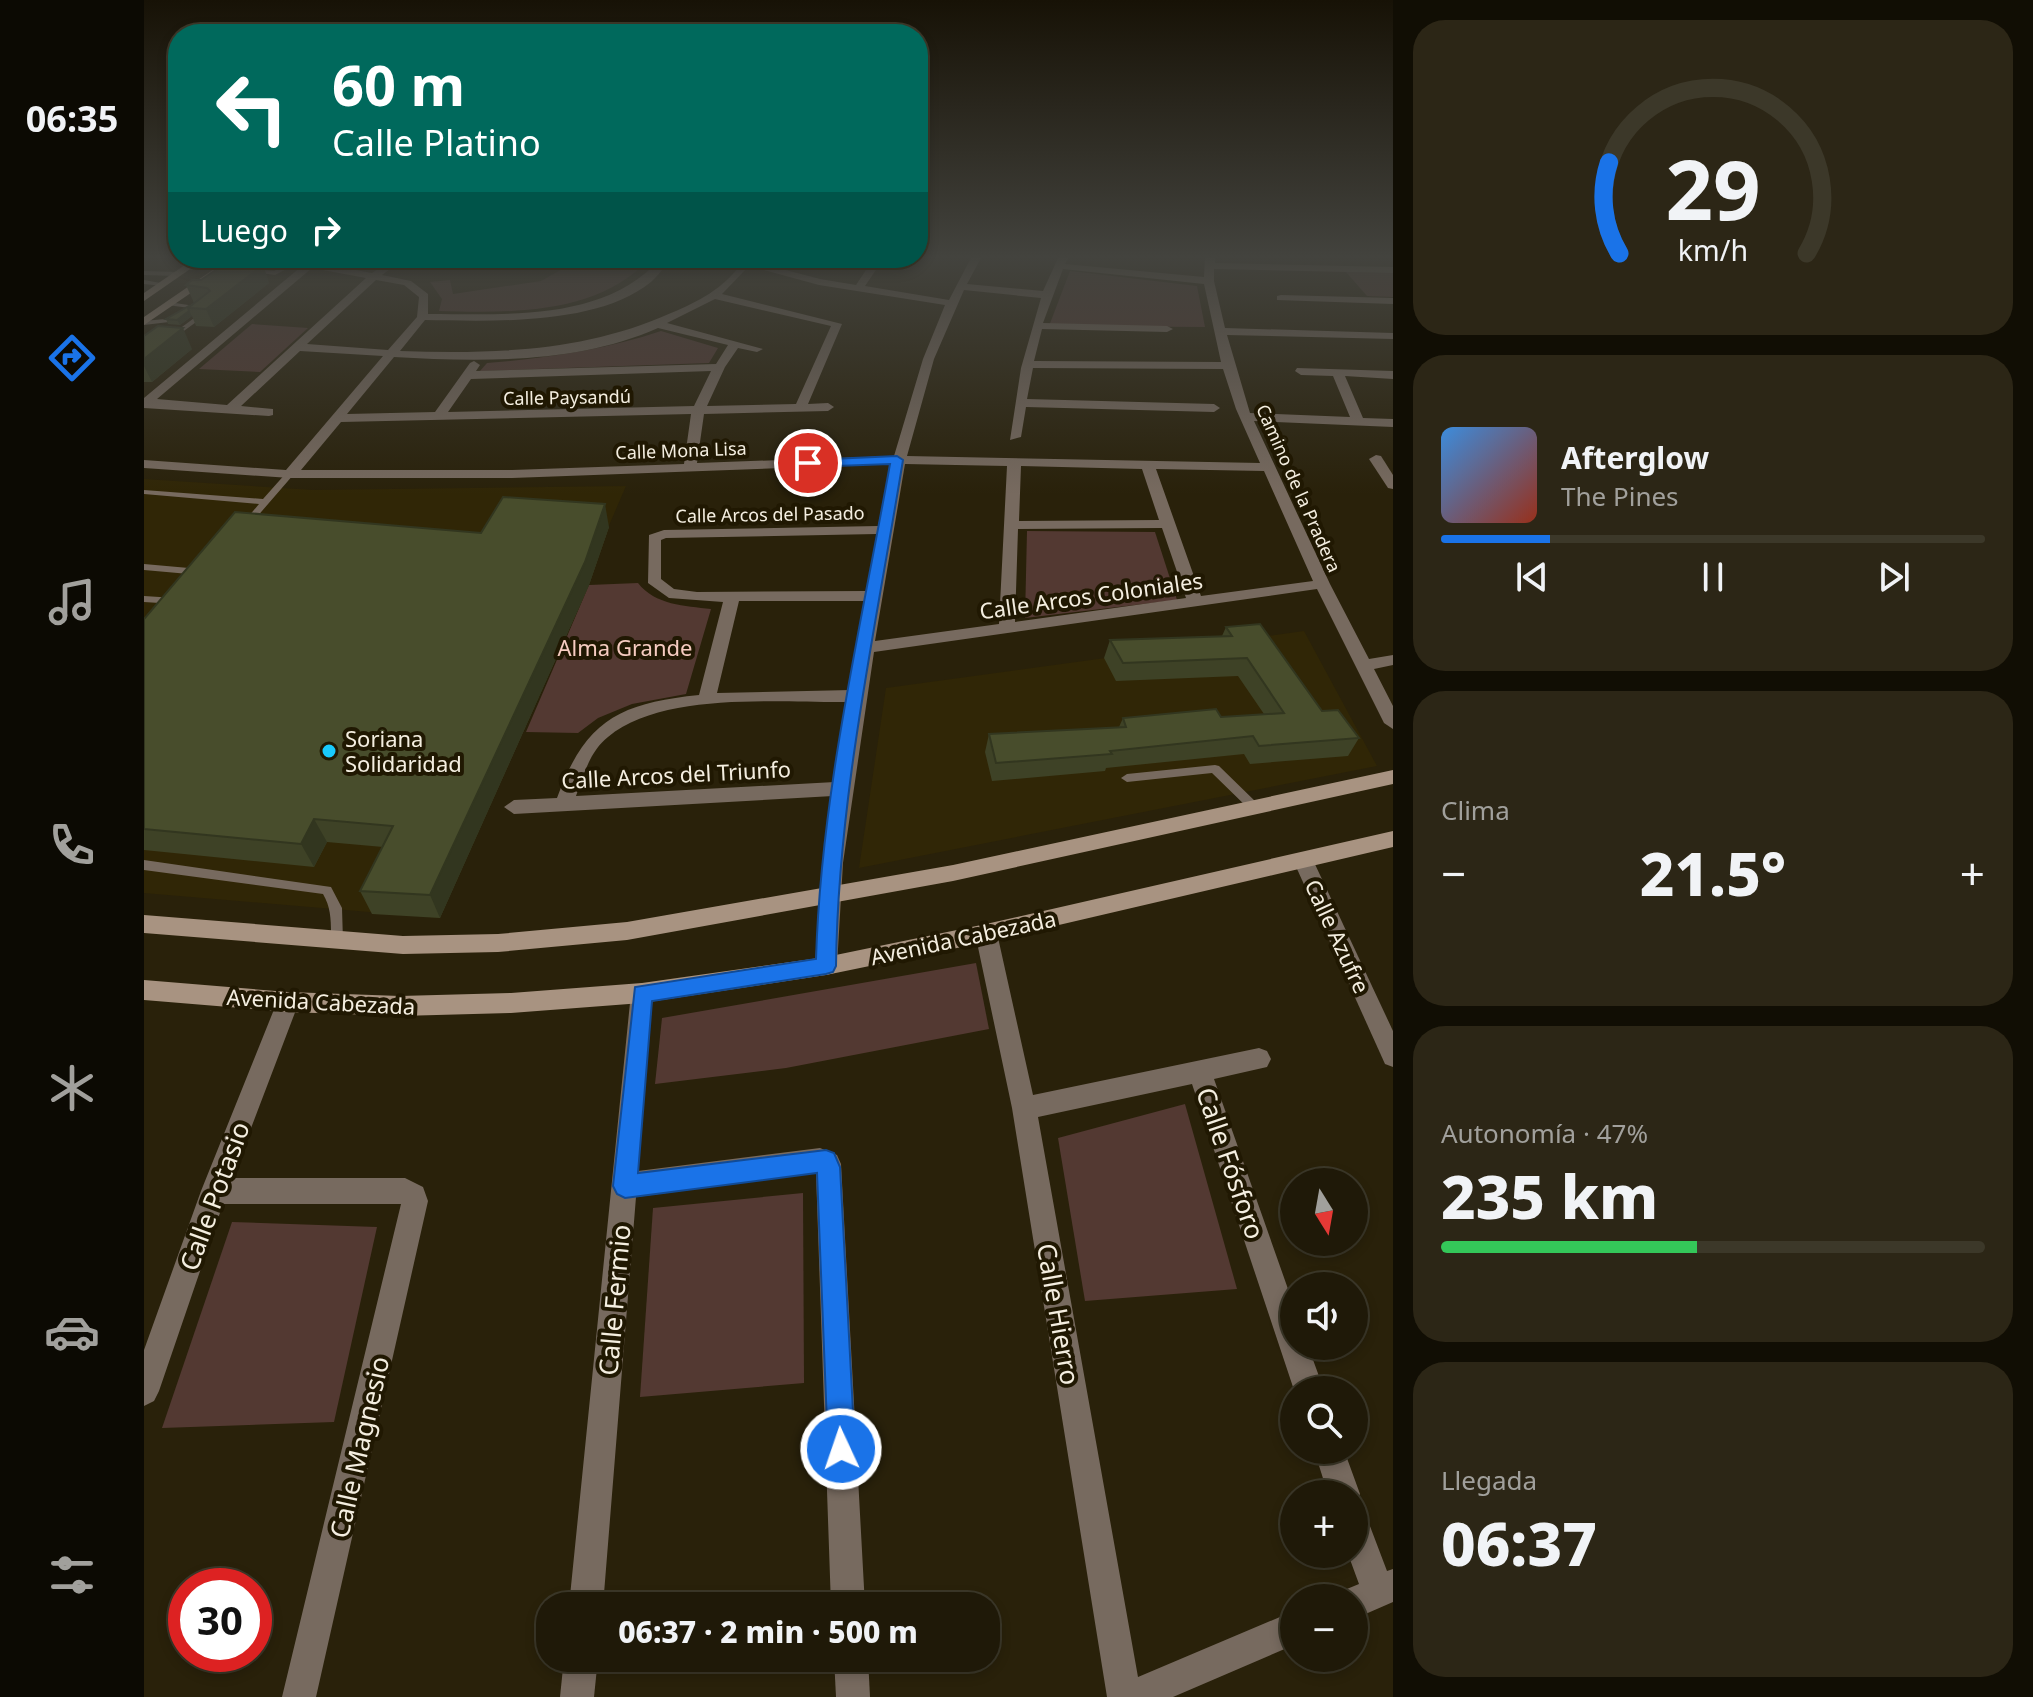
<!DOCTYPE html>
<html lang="es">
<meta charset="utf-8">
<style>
body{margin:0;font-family:"Noto Sans",sans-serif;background:#2c2616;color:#f1f3f6;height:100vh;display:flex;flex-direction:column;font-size:30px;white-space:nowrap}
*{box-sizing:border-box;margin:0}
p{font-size:26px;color:#a1a09c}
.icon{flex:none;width:44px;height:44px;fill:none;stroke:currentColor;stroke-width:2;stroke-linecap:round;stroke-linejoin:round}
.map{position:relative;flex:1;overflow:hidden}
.panel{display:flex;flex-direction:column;gap:20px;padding:20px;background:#110e04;width:640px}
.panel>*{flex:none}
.banner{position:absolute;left:24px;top:24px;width:760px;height:244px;border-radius:32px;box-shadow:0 4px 12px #0003,0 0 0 2px #3c3829;background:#00695c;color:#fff;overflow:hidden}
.needle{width:52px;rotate:169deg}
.buttons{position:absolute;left:1136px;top:1168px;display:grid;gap:16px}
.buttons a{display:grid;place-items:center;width:88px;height:88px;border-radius:50%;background:#1f1908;box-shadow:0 4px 12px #0003,0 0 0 2px #3c3829;font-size:40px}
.speed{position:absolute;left:24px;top:1568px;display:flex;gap:16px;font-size:40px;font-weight:700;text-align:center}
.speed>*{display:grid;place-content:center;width:104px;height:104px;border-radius:50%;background:#1f1908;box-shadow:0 4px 12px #0003,0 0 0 2px #3c3829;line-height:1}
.speed .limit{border:12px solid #d22;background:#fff;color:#111}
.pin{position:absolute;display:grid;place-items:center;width:68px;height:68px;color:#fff;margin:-34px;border:4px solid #fff;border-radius:50%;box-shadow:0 2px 8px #0007}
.me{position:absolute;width:88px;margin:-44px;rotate:357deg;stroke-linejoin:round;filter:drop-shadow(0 0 6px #0008)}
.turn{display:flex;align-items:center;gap:28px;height:168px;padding:0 32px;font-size:36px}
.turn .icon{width:104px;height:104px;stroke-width:2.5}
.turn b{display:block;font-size:56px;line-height:68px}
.then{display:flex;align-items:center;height:76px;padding:0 32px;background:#0003;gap:16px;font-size:30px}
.big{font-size:60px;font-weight:800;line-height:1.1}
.panel .tile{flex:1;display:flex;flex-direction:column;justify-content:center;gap:12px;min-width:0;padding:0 28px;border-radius:32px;background:#2c2616}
.panel .dial{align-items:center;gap:0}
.dial svg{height:208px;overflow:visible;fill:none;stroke:#3c3829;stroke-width:7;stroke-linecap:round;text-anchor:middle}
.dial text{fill:#f1f3f6;stroke:none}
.song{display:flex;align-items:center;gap:24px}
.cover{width:96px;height:96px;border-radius:12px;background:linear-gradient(135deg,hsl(210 70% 55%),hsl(10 70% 35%))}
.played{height:8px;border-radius:4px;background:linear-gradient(90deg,#1a73e8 20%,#3c3829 20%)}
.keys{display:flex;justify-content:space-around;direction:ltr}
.heat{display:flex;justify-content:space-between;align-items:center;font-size:44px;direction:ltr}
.charge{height:12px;border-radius:6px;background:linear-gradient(90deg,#34c759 47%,#3c3829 0)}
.trip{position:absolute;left:392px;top:1592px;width:464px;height:80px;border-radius:32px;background:#1f1908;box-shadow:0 4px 12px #0003,0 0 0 2px #3c3829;font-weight:800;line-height:80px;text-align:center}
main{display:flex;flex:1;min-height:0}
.tab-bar{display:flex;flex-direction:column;width:144px;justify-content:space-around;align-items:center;background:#0c0a03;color:#a1a09c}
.tab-bar .icon{width:56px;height:56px}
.tab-bar .selected{color:#1a73e8}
.tab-bar b{font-size:36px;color:#f1f3f6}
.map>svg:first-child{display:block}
.built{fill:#302606}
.green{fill:#533932}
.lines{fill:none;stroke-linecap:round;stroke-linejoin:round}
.lane{fill:#776a5f;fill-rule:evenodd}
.street{fill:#776a5f;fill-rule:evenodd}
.secondary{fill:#a89381;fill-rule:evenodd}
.wall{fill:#3e4226}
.shaded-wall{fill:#32361f}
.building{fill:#484d2c;stroke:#32361f;stroke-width:2}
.route{fill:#1a73e8;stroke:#114b97;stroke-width:2}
.poi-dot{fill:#19cafc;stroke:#201802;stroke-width:3}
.labels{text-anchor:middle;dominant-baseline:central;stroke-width:8;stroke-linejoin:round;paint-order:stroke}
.far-street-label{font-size:18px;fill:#f4eee0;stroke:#201802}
.street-label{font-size:22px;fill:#f4eee0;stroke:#201802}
.park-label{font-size:22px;fill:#f6ccc1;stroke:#201802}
.poi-label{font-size:22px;fill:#f4eee0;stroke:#201802;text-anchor:start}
.near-street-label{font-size:26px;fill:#f4eee0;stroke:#201802}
</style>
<main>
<nav class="tab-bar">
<b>06:35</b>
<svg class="icon selected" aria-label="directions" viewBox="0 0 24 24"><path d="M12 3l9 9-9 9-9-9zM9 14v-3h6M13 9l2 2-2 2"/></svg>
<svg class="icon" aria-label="music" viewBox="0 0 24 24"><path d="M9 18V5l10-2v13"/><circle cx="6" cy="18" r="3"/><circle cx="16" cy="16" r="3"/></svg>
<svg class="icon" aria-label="phone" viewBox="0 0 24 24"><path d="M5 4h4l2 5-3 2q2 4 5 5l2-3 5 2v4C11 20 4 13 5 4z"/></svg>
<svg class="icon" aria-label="climate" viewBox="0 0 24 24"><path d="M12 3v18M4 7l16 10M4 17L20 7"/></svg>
<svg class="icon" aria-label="car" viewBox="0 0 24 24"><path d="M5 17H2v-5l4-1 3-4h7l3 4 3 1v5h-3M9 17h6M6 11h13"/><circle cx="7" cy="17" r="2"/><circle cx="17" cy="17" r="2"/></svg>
<svg class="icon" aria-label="filters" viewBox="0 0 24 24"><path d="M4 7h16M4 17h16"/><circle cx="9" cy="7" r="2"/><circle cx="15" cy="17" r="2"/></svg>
</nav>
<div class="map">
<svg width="1249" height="1697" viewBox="0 0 1249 1697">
<rect width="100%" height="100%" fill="#29210a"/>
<g class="built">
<path d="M0 479 169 490 482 486 296 918 0 893Z"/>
<path d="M1160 631 1233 766 715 868 742 688Z"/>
</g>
<g class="green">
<path d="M438 258H506C455 315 366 313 295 311L298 299 286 282 306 280 309 294 397 281Z"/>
<path d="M926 271 1053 286 1061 327 905 326Z"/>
<path d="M1202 272 1249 273V297L1223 296Z"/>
<path d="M108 324 164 328 116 372 55 369Z"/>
<path d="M517 331 574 348 565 363 336 371 343 363C404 358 460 350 517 331Z"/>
<path d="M883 531 1011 532 1033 600 881 618Z"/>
<path d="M494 583C511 605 541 606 567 609L542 694 488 704 454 718 434 733 382 732 445 585Z"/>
<path d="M832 963 845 1029 642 1068 511 1084 518 1018Z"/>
<path d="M1041 1104 1093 1289 941 1301 914 1138Z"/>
<path d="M659 1193 660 1383 496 1397 509 1208Z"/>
<path d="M88 1222 233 1227 190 1422 18 1428Z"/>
</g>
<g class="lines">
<g class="lane">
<path d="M151 261 156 262 131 275 104 271 107 269 130 271Z"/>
<path d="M0 271 33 272 36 274 33 276 0 275Z"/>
<path d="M0 280 22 284 19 286 0 284Z"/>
<path d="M25 302 70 309 0 360V355L61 310 23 305 22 304Z"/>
<path d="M36 311 39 313 38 314 25 322 0 325V321L21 319Z"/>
<path d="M143 472 150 474 105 526 102 527 98 524 115 504 0 494V490L119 499Z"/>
<path d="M0 564 56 569 61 572 56 575 0 570Z"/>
<path d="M0 596 31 598 36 601 31 604 0 602Z"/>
<path d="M1071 765 1075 766 1115 805 1117 808 1115 811H1107L1068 773 983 782 977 778 983 774Z"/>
<path d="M0 860 187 887 198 908 199 941 198 945 193 946 188 945 187 941C187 925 188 909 179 894L0 870Z"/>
</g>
<g class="street">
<path d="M828 256H838L823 284 899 291 915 256H925L921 264 1060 277 1061 256H1071V263L1249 267V273L1070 269V281L1081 328 1249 333V339L1083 335 1106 413 1206 417 1189 376 1157 375 1151 371 1153 368 1249 371V379L1201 376 1219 418 1249 419V427L1110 421 1186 584 1225 659 1249 655V665L1230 669 1249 706V729L1240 723 1173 589 730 652 699 863 693 966 690 973 682 975 674 973 671 966 675 897 689 796 370 814 360 807 370 800 413 798C441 721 475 703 555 695L579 602 525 598 504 583 505 535 520 530 734 526 747 464 368 478H146L0 468V460L142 470 239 356 156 351 97 406 129 409V415L125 416 0 408V398L158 266 124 258 164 262 168 258H179L174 263 228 273 250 258H261L238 275 267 281 284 294V314C362 314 461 322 517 258H527C521 266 514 276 507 282 453 326 347 321 281 320L256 351C350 354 440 352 527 313 554 302 580 288 597 264L581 258H610L608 261 676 279 712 285 730 258H740L721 286 805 300ZM605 266 675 285 801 305 779 359 750 456 553 463 560 414 684 411 690 407 684 403 664 404 698 324 578 294ZM168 268 222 278 83 405 13 399ZM919 269 1060 284 1077 362 890 361 898 329 1023 332 1029 329 1023 326 899 323ZM232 280 260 285 275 297 273 317 244 350 163 344ZM820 290 897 298 877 368 866 440 877 437 882 407 1070 412 1076 408 1070 404 883 399 889 368 1079 369 1092 409 1116 463 763 456 790 359ZM571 299 687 326 652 404 563 406 581 367 594 348 613 352 619 349 523 323ZM514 328 584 345 572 364 332 371 336 365 330 361 326 363 291 412 203 414 250 357C336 362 433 364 514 328ZM567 371 550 406 304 412 327 379ZM547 414 540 464 368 470H157L197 422ZM761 464 863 466 855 624 731 641ZM877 466 998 469 1015 520 875 521ZM1012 469 1120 471 1169 581 1057 596ZM1018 528 1042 598 871 622 874 529ZM733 534 723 591 553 592 530 589 517 579V540L522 538ZM595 601H721L707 690 573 693ZM705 702 691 782 432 796C439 776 446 751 464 737 520 691 636 703 705 702Z"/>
<path d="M1137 295 1249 298V304L1133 300V296Z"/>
<path d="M1232 455 1237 456 1249 475V489L1244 488 1225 459Z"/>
<path d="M1159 852 1166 854 1169 860 1249 1031V1067L1241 1064 1149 860 1152 854Z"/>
<path d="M842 924 850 927 853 933 889 1095 1115 1048 1123 1051 1127 1059 1123 1067 1070 1079 1150 1306V1346H1164L1180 1390H1150L1048 1084 894 1117 994 1677 1150 1611V1645L1029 1697H963L868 1108 831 933 834 927Z"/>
<path d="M498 983 506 986 509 993 494 1171 676 1148 693 1155 697 1164 721 1606H687L672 1173 492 1197 459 1606H425L487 993 490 986Z"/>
<path d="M144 992 152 995 155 1002 88 1178H261L279 1187 284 1201 172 1697H138L257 1204H79L15 1391 10 1401 0 1406V1350L57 1191 133 1002 136 995Z"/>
<path d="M1170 1450H1200L1216 1494 1211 1505 1210 1494H1184Z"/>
<path d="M1210 1508 1221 1513 1243 1571 1249 1569V1602L1210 1619V1598H1196L1198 1591 1215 1584 1204 1554H1210Z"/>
<path d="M420 1658H454L450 1697H416Z"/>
<path d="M690 1658H724L726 1697H692Z"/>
</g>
<g class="secondary">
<path d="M51 258H62L0 301V293Z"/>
<path d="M86 258H98L0 325V317Z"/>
<path d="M1249 770V784L809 881 483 940 354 952 259 954 0 933V915L259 936 354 934 483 922 809 865Z"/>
<path d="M1249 831V847L842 942 682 975 498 1003 367 1013 256 1016 144 1012 0 1000V980L144 992 256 996 367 993 498 983 682 957 842 924Z"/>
</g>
</g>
<g class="wall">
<path d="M119 265 125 283 70 327 52 326 48 316 36 325 24 324 22 319 50 303 42 285Z"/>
<path d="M0 336 48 349 8 382H0Z"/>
<path d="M465 527 445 585 296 918 228 914 216 891 239 847 183 842 170 867 0 850V619L337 533Z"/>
<path d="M1082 627 1178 711 1215 738 1204 756 1106 764 1100 754 962 768 961 771 848 781 841 752 845 734 975 727 979 718 1077 717 1120 714 1094 676 972 681 960 658 966 640 1078 636Z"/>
</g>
<g class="shaded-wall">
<path d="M119 265 125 283 70 327 62 309Z"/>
<path d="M45 311 48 316 36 325 33 320Z"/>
<path d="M39 328 48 349 8 382 0 366V359Z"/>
<path d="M461 504 465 527 445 585 296 918 286 895Z"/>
<path d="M170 819 183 842 170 867 157 844Z"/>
</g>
<g class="building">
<path d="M119 265 62 309 44 308 66 291 63 288 42 285 48 280H57L78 266Z"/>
<path d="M45 306H46L44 308 45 311 33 320 22 319Z"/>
<path d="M14 326 39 328 0 359V336Z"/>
<path d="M359 497 461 504 441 562 286 895 216 891 249 826 170 819 157 844 0 829V619L91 512 337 533Z"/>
<path d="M1116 624 1178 711 1194 710 1215 738 1115 746 1109 736 966 751 968 754 852 763 845 734 982 727 979 718 1072 709 1077 717 1140 713 1103 658 979 663 966 640 1088 636 1082 627Z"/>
</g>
<linearGradient id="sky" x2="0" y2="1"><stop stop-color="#171206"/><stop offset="0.52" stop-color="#43433e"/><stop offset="1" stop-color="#43433e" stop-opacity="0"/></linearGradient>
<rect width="1249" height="494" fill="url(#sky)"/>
<path class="route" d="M753 456 759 460C732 627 694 796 692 966L689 972 682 974 508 1001 494 1173 682 1150 690 1153 696 1167 711 1449 707 1459 697 1463 688 1459 684 1449 673 1173 481 1198 473 1194 469 1186 491 987 672 959C677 793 717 627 746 464L664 467 658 463 664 460Z"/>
<circle class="poi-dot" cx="185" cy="751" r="8"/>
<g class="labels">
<g class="far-street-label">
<text transform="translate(423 397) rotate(-1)">Calle Paysandú</text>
<text transform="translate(537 450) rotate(-2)">Calle Mona Lisa</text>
<text transform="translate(1155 488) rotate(66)">Camino de la Pradera</text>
<text transform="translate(626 514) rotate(-1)">Calle Arcos del Pasado</text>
</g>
<g class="street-label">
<text transform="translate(947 595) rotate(-8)">Calle Arcos Coloniales</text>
<text transform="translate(532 774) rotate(-3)">Calle Arcos del Triunfo</text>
<text transform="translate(1194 936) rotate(65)">Calle Azufre</text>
<text transform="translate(819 937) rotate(-12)">Avenida Cabezada</text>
<text transform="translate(177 1001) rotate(3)">Avenida Cabezada</text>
</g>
<g class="park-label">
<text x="481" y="647">Alma Grande</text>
</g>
<g class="poi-label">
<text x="201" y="738">Soriana<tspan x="201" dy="25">Solidaridad</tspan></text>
</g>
<g class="near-street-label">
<text transform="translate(1087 1163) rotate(71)">Calle Fósforo</text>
<text transform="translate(70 1196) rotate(-70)">Calle Potasio</text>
<text transform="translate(470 1300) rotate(-85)">Calle Fermio</text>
<text transform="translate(915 1314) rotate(80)">Calle Hierro</text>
<text transform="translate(215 1447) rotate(-77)">Calle Magnesio</text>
</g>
</g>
</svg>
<div class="buttons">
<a><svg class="needle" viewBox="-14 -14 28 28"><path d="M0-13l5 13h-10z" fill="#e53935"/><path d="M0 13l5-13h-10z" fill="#a1a09c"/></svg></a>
<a><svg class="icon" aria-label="sound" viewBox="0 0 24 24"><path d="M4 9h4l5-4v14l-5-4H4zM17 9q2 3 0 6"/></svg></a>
<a><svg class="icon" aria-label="search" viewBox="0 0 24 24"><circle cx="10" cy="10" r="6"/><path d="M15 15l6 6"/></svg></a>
<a>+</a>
<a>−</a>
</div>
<div class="speed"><div class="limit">30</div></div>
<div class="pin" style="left:664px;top:463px;background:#d93025"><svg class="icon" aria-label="arrive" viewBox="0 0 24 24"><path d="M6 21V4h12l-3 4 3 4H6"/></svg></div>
<svg class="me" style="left:697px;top:1449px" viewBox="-20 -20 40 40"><circle r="17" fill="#1a73e8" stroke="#fff" stroke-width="3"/><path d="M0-11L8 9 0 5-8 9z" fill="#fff"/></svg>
<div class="trip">06:37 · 2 min · 500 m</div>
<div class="banner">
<div class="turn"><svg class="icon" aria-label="left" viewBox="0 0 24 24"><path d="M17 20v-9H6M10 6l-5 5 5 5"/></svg><div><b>60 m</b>Calle Platino</div></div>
<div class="then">Luego<svg class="icon" aria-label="right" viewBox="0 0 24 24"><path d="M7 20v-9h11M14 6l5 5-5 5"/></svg></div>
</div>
</div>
<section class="panel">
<div class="tile dial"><svg viewBox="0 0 100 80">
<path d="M14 69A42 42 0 1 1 86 69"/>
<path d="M14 69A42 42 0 0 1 10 34" stroke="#1a73e8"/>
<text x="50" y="56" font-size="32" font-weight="700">29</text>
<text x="50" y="72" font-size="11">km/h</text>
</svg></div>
<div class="tile">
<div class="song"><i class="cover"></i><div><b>Afterglow</b><p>The Pines</p></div></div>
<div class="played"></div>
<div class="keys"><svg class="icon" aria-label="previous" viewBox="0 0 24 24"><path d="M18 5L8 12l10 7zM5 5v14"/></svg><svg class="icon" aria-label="pause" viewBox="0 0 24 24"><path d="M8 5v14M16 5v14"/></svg><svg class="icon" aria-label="next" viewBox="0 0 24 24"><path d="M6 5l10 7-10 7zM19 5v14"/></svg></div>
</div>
<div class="tile"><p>Clima</p>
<div class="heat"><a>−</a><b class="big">21.5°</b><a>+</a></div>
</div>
<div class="tile"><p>Autonomía · 47%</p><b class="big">235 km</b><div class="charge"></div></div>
<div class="tile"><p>Llegada</p><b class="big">06:37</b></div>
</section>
</main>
